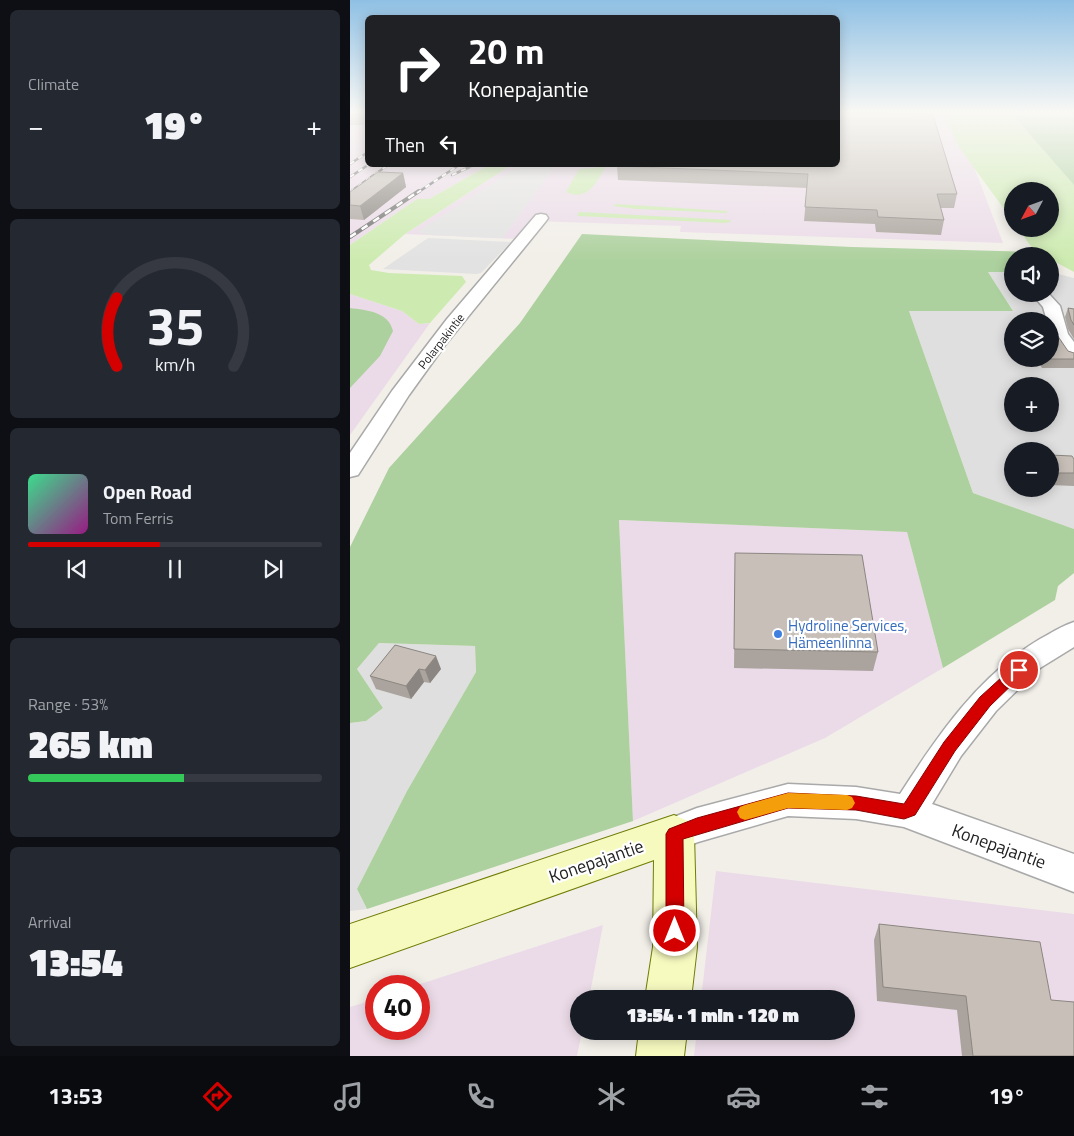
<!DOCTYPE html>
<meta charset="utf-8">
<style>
body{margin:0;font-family:"Titillium Web",sans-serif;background:#242831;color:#f1f3f6;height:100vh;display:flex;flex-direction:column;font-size:19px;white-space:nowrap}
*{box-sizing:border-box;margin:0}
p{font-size:16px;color:#9ea1a6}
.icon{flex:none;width:28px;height:28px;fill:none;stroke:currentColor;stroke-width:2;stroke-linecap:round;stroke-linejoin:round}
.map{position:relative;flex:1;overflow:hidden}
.drawer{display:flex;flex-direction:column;gap:10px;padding:10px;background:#0d0f14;width:350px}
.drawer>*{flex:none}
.top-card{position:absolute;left:15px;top:15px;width:475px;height:152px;border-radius:8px;box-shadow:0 2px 12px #0003;background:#202124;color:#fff;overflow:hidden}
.needle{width:32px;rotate:229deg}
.controls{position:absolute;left:654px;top:182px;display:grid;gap:10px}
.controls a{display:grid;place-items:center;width:55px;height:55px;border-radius:50%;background:#171b24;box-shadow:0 2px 12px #0003;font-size:25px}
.speed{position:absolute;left:15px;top:975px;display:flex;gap:10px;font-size:25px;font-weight:700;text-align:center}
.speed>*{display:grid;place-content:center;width:65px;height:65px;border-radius:50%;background:#171b24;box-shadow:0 2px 12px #0003;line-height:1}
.speed .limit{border:8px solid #d22;background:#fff;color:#111}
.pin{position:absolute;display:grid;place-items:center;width:42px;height:42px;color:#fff;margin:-21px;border:2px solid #fff;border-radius:50%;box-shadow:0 1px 5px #0007}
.me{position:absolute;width:55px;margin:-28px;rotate:0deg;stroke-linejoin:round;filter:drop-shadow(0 0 4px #0008)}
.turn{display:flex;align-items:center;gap:18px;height:105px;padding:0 20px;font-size:22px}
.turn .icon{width:65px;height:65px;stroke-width:2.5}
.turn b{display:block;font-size:35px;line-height:42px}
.then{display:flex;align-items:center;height:48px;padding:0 20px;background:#0003;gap:10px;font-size:19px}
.big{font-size:38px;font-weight:800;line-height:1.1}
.drawer .widget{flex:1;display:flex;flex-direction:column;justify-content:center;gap:8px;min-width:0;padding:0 18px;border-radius:8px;background:#242831}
.drawer .dial{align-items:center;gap:0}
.dial svg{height:130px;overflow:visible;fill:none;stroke:#363941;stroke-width:7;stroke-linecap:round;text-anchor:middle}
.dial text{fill:#f1f3f6;stroke:none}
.song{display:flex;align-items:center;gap:15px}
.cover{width:60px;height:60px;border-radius:8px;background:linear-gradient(135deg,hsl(150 70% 55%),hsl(310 70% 35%))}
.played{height:5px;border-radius:2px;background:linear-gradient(90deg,#d40000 45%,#363941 45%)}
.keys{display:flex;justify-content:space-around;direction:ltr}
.heat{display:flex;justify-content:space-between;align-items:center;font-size:28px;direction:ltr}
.charge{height:8px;border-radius:4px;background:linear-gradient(90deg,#34c759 53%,#363941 0)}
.trip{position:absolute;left:220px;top:990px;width:285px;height:50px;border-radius:25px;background:#171b24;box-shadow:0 2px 12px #0003;font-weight:800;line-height:50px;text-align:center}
.menu{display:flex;height:80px;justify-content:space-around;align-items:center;background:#090b0e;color:#9ea1a6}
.menu .icon{width:35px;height:35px}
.menu .on{color:#d40000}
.menu b{font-size:22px;color:#f1f3f6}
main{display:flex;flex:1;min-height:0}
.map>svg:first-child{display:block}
.residential{fill:#e0dfdf;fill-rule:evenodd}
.industrial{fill:#ebdbe8}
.grass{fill:#cdebb0}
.forest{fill:#add19e}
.parking{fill:#e2e2e2}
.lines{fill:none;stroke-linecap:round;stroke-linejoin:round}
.street-casing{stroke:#a9a9a9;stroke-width:3}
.secondary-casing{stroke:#707d05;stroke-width:2}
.street{fill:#fff;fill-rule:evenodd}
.secondary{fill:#f7fabf;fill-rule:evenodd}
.rail-far1-casing{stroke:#707070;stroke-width:2.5}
.rail-casing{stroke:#707070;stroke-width:4}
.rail-far1{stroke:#fff;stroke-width:2;stroke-dasharray:5;stroke-linecap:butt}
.rail{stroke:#fff;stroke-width:2.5;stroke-dasharray:7;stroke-linecap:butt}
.wall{fill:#aba49e}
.shaded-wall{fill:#8b8681}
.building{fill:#c7bfb8;stroke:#8b8681}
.route{fill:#d40000;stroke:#8a0000}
.slow{fill:#f59e0b}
.shop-dot{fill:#3f7fe0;stroke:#fff;stroke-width:2}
.labels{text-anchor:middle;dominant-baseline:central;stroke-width:4.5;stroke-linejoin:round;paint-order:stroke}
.far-street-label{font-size:12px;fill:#222;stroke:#fff}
.shop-label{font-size:15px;fill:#366cbe;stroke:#fff;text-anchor:start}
.near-street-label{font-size:18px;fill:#222;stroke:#fff}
</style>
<main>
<section class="drawer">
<div class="widget"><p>Climate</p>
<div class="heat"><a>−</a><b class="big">19°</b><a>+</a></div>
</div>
<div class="widget dial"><svg viewBox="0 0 100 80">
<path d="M14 69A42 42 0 1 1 86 69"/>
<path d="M14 69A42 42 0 0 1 14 27" stroke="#d40000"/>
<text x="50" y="56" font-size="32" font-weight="700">35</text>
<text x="50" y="72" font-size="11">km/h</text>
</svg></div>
<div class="widget">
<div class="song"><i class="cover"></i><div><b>Open Road</b><p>Tom Ferris</p></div></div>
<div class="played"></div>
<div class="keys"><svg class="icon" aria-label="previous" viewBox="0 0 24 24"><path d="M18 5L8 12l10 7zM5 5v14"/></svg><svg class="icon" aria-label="pause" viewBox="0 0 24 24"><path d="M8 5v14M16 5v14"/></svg><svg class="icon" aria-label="next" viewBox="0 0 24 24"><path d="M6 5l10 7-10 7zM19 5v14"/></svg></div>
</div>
<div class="widget"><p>Range · 53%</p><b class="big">265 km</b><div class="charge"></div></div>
<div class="widget"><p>Arrival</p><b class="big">13:54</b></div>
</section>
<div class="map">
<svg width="724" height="1056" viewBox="0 0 724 1056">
<rect width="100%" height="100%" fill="#f2efe9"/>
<g class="residential">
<path d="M638 272H662V294H687L698 307 724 364V529L623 493 559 311H663ZM662 321H700V359H662ZM662 386H700V424H662ZM662 451H700V489H662Z"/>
<path d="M700 272 724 278V350L702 306 692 294H700Z"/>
<path d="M29 643 125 646 126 672 57 791 7 889 17 909 0 911V723L16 721 33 708 7 669Z"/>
</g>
<g class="industrial">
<path d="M0 113H17L18 165H139L79 199H67L0 245Z"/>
<path d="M488 113H594L599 119 597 123 609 147 624 167 653 243 330 232 331 226 183 221 168 239 55 234 161 165H488Z"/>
<path d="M0 294 52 311 69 324 80 323 0 435Z"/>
<path d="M269 520 557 532 593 668 475 738 283 821Z"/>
<path d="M366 871 724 914V1056H344L347 1031H496V999H351Z"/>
<path d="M253 925 239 999H229V1031H232L227 1056H0V1007L26 999V1029H69V986H64Z"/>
</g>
<g class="grass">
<path d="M594 113H661L724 185V272L700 259V256C684 256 677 240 669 229H700V191H662V220L609 147 597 123 598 119Z"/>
<path d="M139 165H161L55 234 19 265 21 270 39 273 112 276 116 282 80 323 69 324 52 311 0 294V245L67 199H79Z"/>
<path d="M255 167C247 183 236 202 216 192L229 169Z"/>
<path d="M266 204 377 211V213L286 209 263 206Z"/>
<path d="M229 212 381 220 380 222 375 223 227 216Z"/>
</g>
<g class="forest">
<path d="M661 113H724V185Z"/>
<path d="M232 234 502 247 685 252 694 256H662V272H638L663 311H559L623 493 724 529V573L708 586 705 600 593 668 557 532 269 520 283 821 17 909 7 889 57 791 126 672 125 646 29 643 7 669 33 708 16 721 0 723V547L39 468 170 323Z"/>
<path d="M0 308C17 310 39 312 43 331L30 356 0 388Z"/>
</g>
<g class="parking">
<path d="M172 165H205L153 238 80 235 67 232Z"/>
<path d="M78 238 161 242 131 273 126 274 33 269Z"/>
</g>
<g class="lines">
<defs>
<g id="street">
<path d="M191 214 196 215 198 218 196 221 95 345 59 395 8 475 0 477V453L42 391 97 319 186 215Z"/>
<path d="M682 294H699L710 306 718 334 724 342V361L717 359 700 334V321H697L693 307Z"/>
<path d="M724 622V647L690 668 646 711 611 756 582 804 724 854V892L554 827 506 819 438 816 348 842 324 851 311 846 306 834 311 822 347 808 438 784 506 787 550 794C588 735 628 676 690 639 701 633 712 626 724 622Z"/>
</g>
<g id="secondary">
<path d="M324 815 338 821 344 834 347 947 341 999H295L303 947 304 860 0 968V924Z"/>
<path d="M289 1031H337L334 1056H286Z"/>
</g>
</defs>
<use href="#street" class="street-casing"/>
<use href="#secondary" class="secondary-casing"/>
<use href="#street" class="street"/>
<use href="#secondary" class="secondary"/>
<defs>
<g id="rail-far1">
<path d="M0 164 18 152"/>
<path d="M102 175 124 165"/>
<path d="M0 177 18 165"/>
<path d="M0 192 38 165"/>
<path d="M67 193 109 165"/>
</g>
<path id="rail" d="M0 237 69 191"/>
</defs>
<use href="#rail-far1" class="rail-far1-casing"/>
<use href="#rail" class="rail-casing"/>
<use href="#rail-far1" class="rail-far1"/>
<use href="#rail" class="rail"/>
</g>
<g class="wall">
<rect x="0" y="113" width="18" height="12"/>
<path d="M488 165 607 194 604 208H590L594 220 591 235 526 232 525 224 454 221 457 188 268 180 267 166Z"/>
<path d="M53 173 56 187 14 220 0 219V205Z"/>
<path d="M718 308 724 309V339L718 329 715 317Z"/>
<path d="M718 351 724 353V368H692L687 359H700Z"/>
<path d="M700 455 724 459V486L700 485Z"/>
<path d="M385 572 528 652 523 671 384 668Z"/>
<path d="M45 645 91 669 80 683 74 682 61 699 26 689 20 676Z"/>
<path d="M529 924 701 1000 724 1056H612L607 1010 527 1001 524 940Z"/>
</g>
<g class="shaded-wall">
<path d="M53 173 56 187 14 220 10 206Z"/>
<path d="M86 656 91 669 80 683 75 670Z"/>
<path d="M69 669 74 682 61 699 56 686Z"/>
</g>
<g class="building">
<path d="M488 113H530L583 115 607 194H587L594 220 528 217 527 210 455 207 458 174 267 166 268 165H488Z"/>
<path d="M28 172 53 173 10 206 0 205V192Z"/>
<path d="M718 308 724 309V325L721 320Z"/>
<path d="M700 329H703L718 351 724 353V359H695H700Z"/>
<path d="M700 455 722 456 724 459V473H700Z"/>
<path d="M385 553 512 555 528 652 384 649Z"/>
<path d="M45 645 86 656 75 670 69 669 56 686 20 676Z"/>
<path d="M529 924 690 942 701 1000 724 1002V1056H623L616 996 533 987Z"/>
</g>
<linearGradient id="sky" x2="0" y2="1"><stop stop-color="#8fc0e4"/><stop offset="0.43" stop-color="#f9f8f5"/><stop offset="1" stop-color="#f9f8f5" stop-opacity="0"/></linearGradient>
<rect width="724" height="261" fill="url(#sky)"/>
<path class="route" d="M669 665 673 666 675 670 673 674 640 706 605 751 565 815 554 819 506 810 438 808 333 839 334 931 331 937 325 940 319 937 316 931V834L319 829 347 818 438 793 506 796 554 804 594 742 630 697 664 666Z"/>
<path class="slow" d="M438 793 497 795 502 797 505 803 502 808 497 810 438 808 395 820 390 818 387 812 390 807 395 805Z"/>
<circle class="shop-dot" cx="428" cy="634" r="5"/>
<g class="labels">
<g class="far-street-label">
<text transform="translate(91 341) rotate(-52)">Polarpakintie</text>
</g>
<g class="shop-label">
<text x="438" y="625">Hydroline Services,<tspan x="438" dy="17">Hämeenlinna</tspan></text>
</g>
<g class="near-street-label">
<text transform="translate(649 846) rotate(20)">Konepajantie</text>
<text transform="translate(246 861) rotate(-19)">Konepajantie</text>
</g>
</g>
</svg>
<div class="controls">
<a><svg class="needle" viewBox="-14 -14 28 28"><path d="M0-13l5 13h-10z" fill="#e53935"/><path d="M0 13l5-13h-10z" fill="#9ea1a6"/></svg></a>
<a><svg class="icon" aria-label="sound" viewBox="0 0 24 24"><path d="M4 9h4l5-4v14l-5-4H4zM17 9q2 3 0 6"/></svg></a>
<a><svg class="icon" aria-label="layers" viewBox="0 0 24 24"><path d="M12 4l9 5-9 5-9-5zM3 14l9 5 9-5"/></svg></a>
<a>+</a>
<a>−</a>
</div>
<div class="speed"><div class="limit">40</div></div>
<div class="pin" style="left:669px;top:670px;background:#d93025"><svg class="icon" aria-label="arrive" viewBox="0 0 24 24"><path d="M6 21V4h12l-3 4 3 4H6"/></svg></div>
<svg class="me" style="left:325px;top:931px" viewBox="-20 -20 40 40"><circle r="17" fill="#d40000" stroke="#fff" stroke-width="3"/><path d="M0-11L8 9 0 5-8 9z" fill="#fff"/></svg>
<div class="trip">13:54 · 1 min · 120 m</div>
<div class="top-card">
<div class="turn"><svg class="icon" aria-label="right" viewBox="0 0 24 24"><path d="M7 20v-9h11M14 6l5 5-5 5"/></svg><div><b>20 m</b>Konepajantie</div></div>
<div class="then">Then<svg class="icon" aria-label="left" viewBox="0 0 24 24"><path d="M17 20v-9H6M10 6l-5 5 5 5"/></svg></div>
</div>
</div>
</main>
<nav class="menu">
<b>13:53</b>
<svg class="icon on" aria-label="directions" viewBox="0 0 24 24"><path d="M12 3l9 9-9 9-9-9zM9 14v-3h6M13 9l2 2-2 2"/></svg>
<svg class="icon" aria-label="music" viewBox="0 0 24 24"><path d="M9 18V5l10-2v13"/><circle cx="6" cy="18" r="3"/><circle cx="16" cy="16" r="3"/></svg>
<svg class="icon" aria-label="phone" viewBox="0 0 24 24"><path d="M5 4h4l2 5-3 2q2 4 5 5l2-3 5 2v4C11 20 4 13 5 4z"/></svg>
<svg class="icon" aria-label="climate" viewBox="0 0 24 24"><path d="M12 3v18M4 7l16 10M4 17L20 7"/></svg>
<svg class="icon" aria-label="car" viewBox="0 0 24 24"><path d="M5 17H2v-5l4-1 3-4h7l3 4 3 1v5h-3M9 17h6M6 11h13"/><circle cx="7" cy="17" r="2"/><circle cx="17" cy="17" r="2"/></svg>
<svg class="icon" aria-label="filters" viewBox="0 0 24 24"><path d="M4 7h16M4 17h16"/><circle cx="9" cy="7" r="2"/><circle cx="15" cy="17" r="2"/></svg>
<b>19°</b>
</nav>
